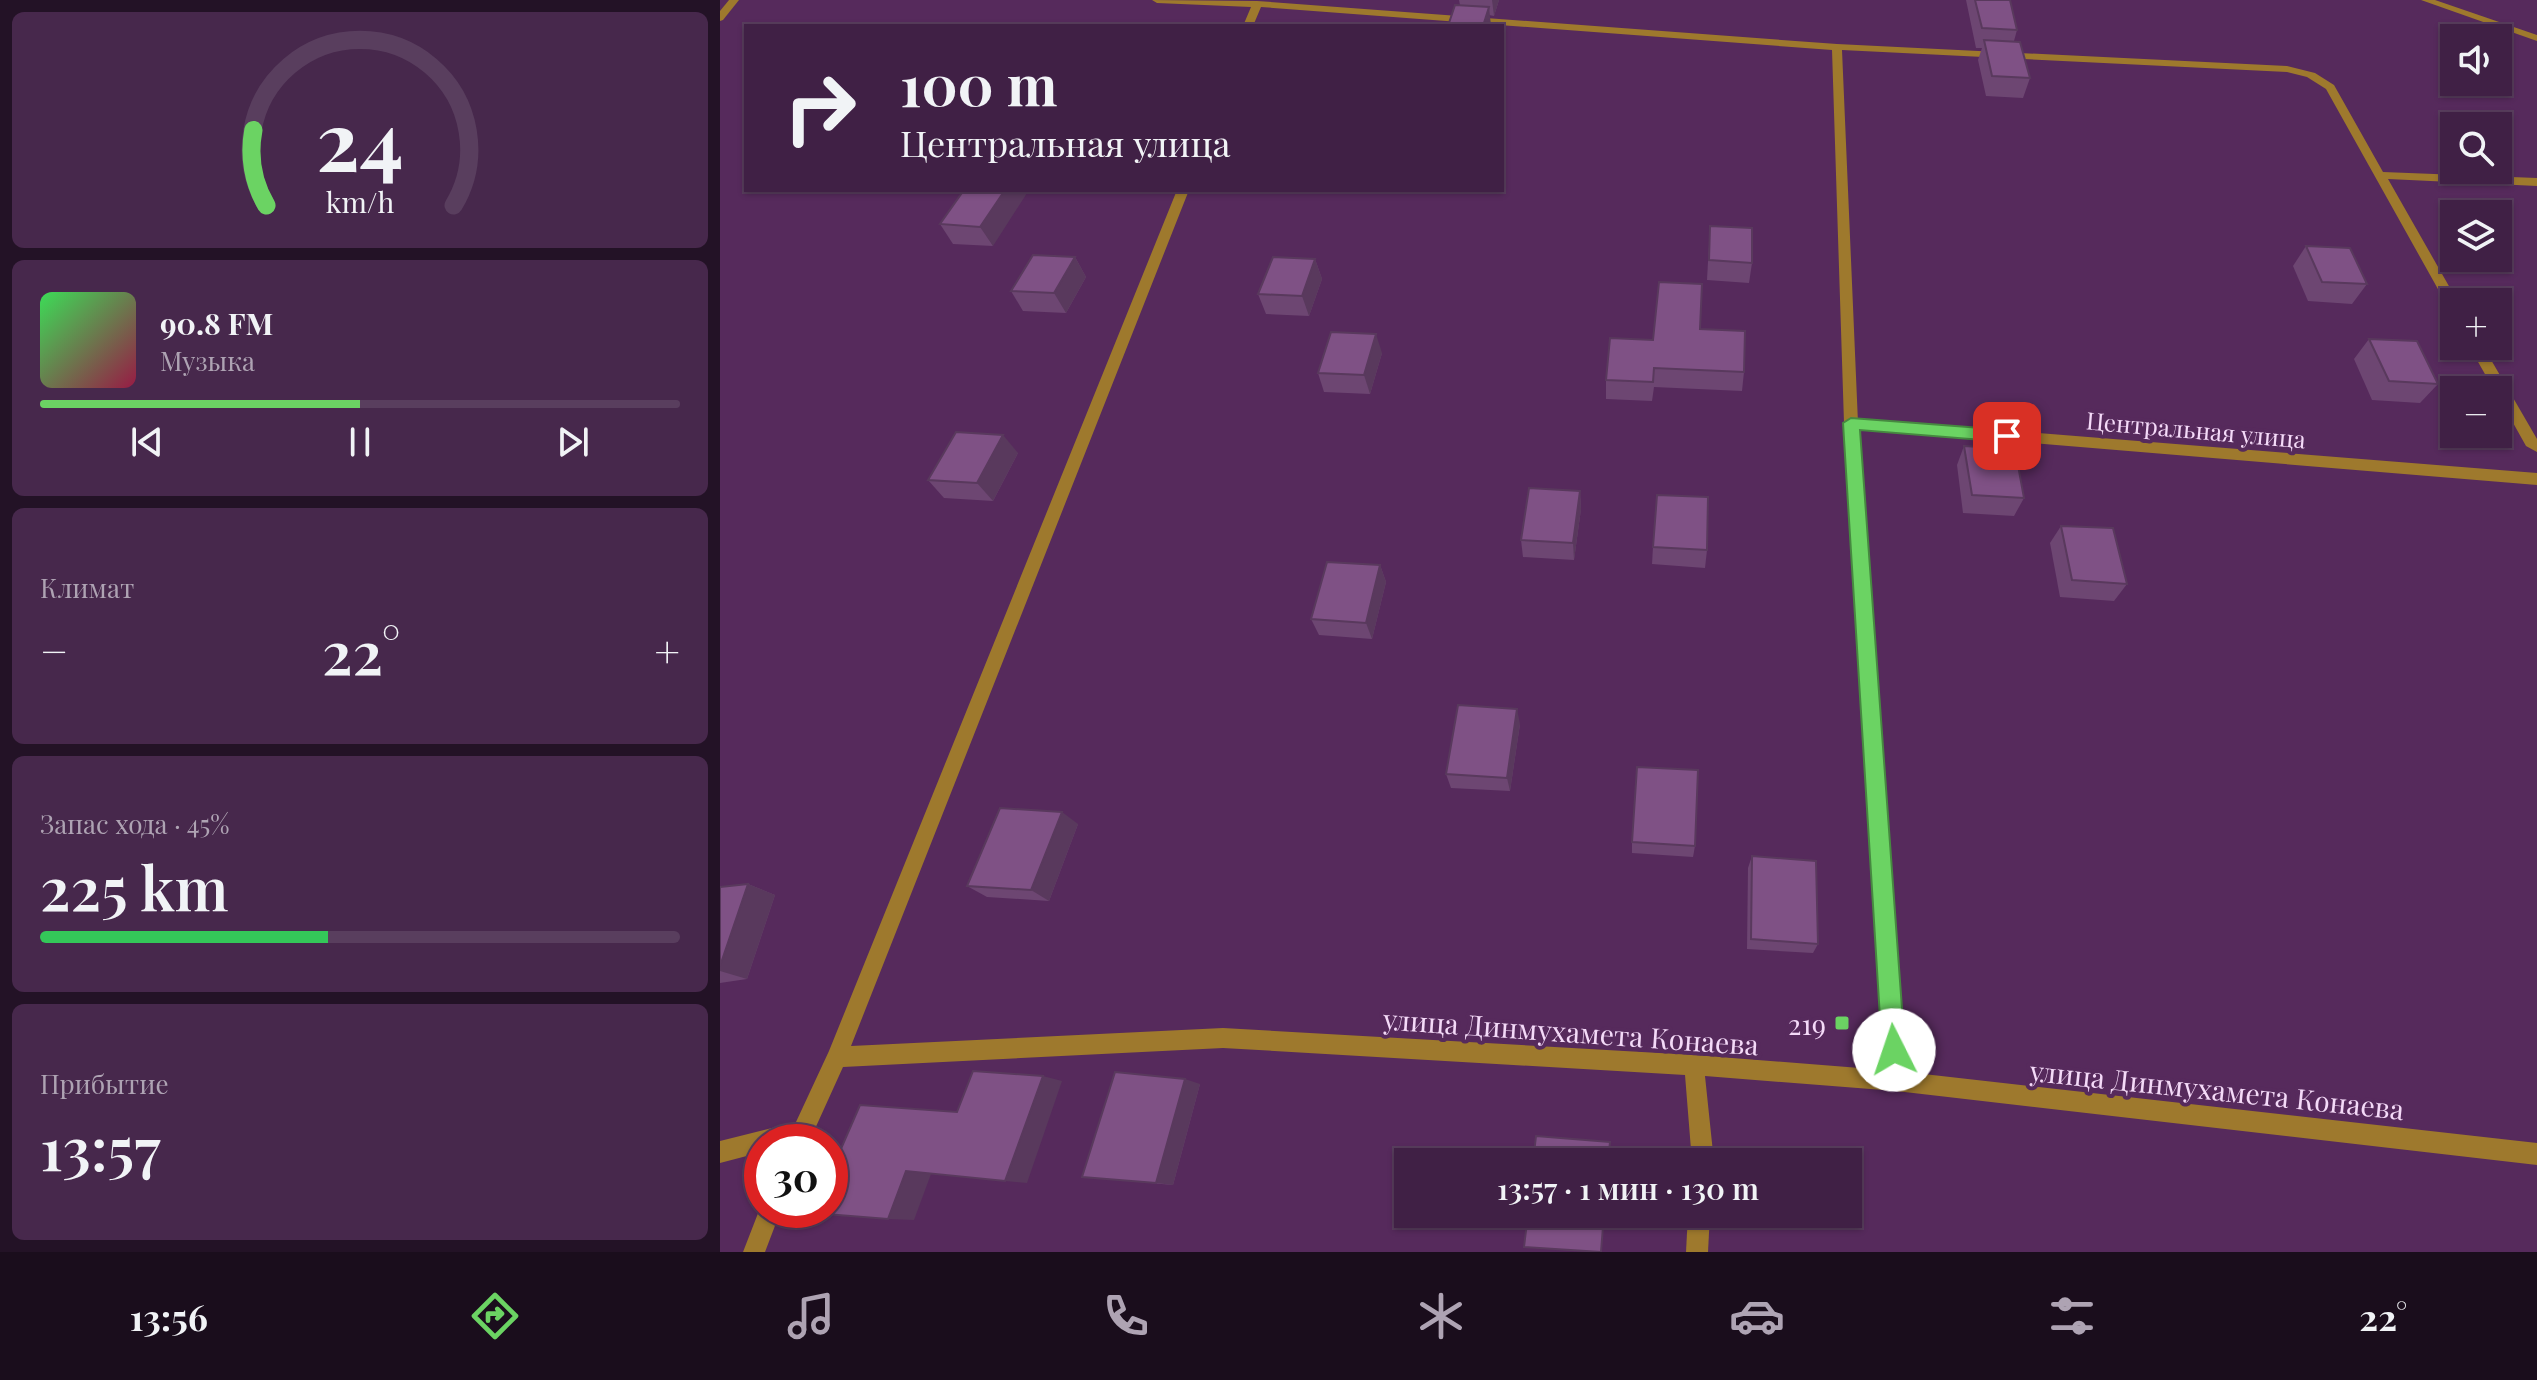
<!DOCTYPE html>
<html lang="ru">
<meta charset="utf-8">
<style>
body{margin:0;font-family:"Playfair Display",serif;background:#47284c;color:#f1f3f6;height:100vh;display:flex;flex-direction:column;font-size:30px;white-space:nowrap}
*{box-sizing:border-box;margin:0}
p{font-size:26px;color:#aea3b3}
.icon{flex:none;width:44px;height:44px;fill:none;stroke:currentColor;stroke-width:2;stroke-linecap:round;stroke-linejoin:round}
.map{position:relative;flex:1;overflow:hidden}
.details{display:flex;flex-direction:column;gap:12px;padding:12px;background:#231226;width:720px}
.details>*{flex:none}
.banner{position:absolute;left:24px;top:24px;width:760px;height:168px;border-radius:0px;box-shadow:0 2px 6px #0004,0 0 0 2px #593e5e;background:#402045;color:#f1f3f6;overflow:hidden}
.tools{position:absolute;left:1720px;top:24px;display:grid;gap:16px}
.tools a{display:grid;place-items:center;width:72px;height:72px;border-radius:0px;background:#402045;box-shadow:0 2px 6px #0004,0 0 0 2px #593e5e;font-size:40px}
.speed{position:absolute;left:24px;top:1124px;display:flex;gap:16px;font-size:40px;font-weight:700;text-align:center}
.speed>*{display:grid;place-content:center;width:104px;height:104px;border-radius:50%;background:#402045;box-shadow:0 2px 6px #0004,0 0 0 2px #593e5e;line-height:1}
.speed .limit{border:12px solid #d22;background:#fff;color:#111}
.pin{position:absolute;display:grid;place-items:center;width:68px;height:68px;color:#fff;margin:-34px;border-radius:16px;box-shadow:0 4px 12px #0006}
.me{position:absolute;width:88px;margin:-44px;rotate:356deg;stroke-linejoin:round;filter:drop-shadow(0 0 6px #0008)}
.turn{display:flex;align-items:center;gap:28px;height:168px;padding:0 24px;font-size:36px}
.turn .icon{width:104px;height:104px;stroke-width:2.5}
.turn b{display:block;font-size:56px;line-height:68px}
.big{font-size:60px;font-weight:600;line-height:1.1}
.details .tile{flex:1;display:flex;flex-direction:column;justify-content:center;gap:12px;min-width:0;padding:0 28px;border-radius:12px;background:#47284c}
.details .dial{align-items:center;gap:0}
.dial svg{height:208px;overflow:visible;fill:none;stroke:#593e5e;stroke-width:7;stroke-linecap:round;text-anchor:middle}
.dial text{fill:#f1f3f6;stroke:none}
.song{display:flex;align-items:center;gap:24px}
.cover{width:96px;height:96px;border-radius:12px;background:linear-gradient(135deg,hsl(130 70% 55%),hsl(340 70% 35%))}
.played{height:8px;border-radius:4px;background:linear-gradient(90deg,#6bd363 50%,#593e5e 50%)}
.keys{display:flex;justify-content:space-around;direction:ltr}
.heat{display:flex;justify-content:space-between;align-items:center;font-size:44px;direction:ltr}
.charge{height:12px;border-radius:6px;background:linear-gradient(90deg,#34c759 45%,#593e5e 0)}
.trip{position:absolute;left:674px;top:1148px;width:468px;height:80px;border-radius:0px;background:#402045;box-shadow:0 2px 6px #0004,0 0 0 2px #593e5e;font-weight:600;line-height:80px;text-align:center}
.tabs{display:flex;height:128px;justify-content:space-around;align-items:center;background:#1a0d1c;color:#aea3b3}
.tabs .icon{width:56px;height:56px}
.tabs .on{color:#6bd363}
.tabs b{font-size:36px;color:#f1f3f6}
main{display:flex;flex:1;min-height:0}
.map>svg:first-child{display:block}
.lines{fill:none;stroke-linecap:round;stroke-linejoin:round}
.minor{fill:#9e792d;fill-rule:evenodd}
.tertiary{fill:#9e792d;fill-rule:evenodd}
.wall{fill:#6d4672}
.shaded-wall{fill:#59395d}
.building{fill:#7f5185;stroke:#59395d;stroke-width:2}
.route{fill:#6bd363;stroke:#468940;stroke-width:2}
.poi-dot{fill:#6bd363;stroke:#562a5c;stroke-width:3}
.labels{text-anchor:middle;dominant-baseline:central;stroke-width:8;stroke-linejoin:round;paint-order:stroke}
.street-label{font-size:24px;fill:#f4daf8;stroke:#562a5c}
.near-poi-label{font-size:28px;fill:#f4daf8;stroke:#562a5c;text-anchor:end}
.near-street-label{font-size:28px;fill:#f4daf8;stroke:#562a5c}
</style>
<main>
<section class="details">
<div class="tile dial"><svg viewBox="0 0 100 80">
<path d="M14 69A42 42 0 1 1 86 69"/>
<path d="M14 69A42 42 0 0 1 9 40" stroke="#6bd363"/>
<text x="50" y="56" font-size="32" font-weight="700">24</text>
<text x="50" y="72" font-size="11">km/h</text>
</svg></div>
<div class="tile">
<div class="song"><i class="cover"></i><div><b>90.8 FM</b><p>Музыка</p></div></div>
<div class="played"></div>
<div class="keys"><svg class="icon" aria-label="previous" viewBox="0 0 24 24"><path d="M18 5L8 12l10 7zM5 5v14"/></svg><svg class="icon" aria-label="pause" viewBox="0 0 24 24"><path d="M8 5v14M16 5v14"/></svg><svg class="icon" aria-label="next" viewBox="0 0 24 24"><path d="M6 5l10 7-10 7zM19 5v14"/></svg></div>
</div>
<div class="tile"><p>Климат</p>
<div class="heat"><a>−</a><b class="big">22°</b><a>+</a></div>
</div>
<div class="tile"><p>Запас хода · 45%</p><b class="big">225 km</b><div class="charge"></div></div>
<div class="tile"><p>Прибытие</p><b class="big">13:57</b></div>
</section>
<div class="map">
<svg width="1817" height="1252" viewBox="0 0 1817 1252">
<rect width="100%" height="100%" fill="#562a5c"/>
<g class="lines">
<g class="minor">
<path d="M9 0H19L3 20 0 21V11Z"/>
<path d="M432 0 537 1 1117 44 1567 66 1595 73 1614 85 1663 172 1817 178V186L1668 179 1738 302H1734V311L1728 307 1606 89 1587 77 1567 72 1122 50 1138 423 1186 1072 1817 1143V1165L1176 1091 985 1076 994 1162H972L965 1075 503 1048 123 1067 89 1142H42V1152L0 1163V1141L76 1122 109 1051 457 190H469L131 1046 503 1028 974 1055 1165 1070 1124 423 1112 50 541 7 533 26H523L531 7 437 3Z"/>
<path d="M1701 0H1715L1817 35V41Z"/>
<path d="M1749 346H1763L1817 439V452L1806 446 1778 396V390H1774Z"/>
<path d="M42 1203V1210H61L45 1252H23Z"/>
<path d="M968 1214H990L988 1252H966Z"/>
</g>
<path class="tertiary" d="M1131 418 1817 473V485L1131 428 1124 423Z"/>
</g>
<g class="wall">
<path d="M739 0H779L774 16 769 15 771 26H728L740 5Z"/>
<path d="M1246 0H1290L1297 30 1294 41 1310 78 1303 98 1266 96 1258 60 1262 48H1256Z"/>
<path d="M244 190 273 246 233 244 220 224Z"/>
<path d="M990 226 1032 263 1029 283 987 280Z"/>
<path d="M1586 246 1647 284 1632 304 1588 301 1573 266Z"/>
<path d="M355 257 366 277 346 313 303 311 291 291Z"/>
<path d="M595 259 602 279 589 316 546 314 538 294Z"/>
<path d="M980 329 1024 372 1022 391 934 387 932 401 886 399V380L933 340Z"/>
<path d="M1649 339 1718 384 1700 403 1652 400 1634 359Z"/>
<path d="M662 353 650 394 604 392 598 373Z"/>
<path d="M1244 446 1304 498 1294 516 1243 513 1237 465Z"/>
<path d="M298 453 273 501 224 498 208 480Z"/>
<path d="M860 491 861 509 854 560 803 557 801 540Z"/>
<path d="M1341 526 1407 584 1394 601 1340 597 1330 543Z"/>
<path d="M933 547 987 550 985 568 932 564Z"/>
<path d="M660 565 666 582 652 639 599 635 591 619Z"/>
<path d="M800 724 790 791 731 788 726 774Z"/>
<path d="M358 824 329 901 267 897 247 886Z"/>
<path d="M912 842 975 846 973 857 912 853Z"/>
<path d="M1032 856 1098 944 1093 953 1027 949 1028 868Z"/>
<path d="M28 884 55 895 27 979 0 983V887Z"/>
<path d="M480 1084 453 1185 362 1177Z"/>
</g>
<g class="shaded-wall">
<path d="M772 0H779L774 16Z"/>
<path d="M769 7 771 26H763Z"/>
<path d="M285 190H309L273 246 260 227Z"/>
<path d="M355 257 366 277 346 313 334 293Z"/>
<path d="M595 259 602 279 589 316 582 296Z"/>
<path d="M656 334 662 353 650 394 644 375Z"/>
<path d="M283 435 298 453 273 501 257 483Z"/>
<path d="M860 491 861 509 854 560 853 543Z"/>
<path d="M660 565 666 582 652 639 646 623Z"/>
<path d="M797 709 800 724 790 791 787 778Z"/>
<path d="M342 812 358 824 329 901 311 890Z"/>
<path d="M28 884 55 895 27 979 0 971V966Z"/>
<path d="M323 1076 342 1081 307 1183 285 1181Z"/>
<path d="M465 1079 480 1084 453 1185 436 1183Z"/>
<path d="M186 1171 211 1174 194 1220 168 1219Z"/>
</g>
<g class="building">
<path d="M1255 0H1290L1297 30 1262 28Z"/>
<path d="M735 5 769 7 763 26H728Z"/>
<path d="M1264 40 1300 42 1310 78 1272 76Z"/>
<path d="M244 190H285L260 227 220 224Z"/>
<path d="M990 226 1032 228V263L989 260Z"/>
<path d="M1586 246 1630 248 1647 284 1602 282Z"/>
<path d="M313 255 355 257 334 293 291 291Z"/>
<path d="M553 257 595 259 582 296 538 294Z"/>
<path d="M939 282 982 284 980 329 1025 331 1024 372 934 368 933 382 886 380 890 338 933 340Z"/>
<path d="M611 332 656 334 644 375 598 373Z"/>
<path d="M1649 339 1697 341 1718 384 1669 381Z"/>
<path d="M236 432 283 435 257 483 208 480Z"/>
<path d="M1244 446 1295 449 1304 498 1252 495Z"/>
<path d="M809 488 860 491 853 543 801 540Z"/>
<path d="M937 495 988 497 987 550 933 547Z"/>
<path d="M1341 526 1393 528 1407 584 1352 580Z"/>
<path d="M607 562 660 565 646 623 591 619Z"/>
<path d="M738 705 797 709 787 778 726 774Z"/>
<path d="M917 767 978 770 975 846 912 842Z"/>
<path d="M280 808 342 812 311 890 247 886Z"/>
<path d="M1032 856 1096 861 1098 944 1031 939Z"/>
<path d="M28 884 0 966V887Z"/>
<path d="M253 1071 323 1076 285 1181 186 1171 168 1219 93 1213 94 1210H110V1174L140 1105 237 1112Z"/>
<path d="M395 1072 465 1079 436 1183 362 1177Z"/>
<path d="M816 1136 890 1142 888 1162H813Z"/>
<path d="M808 1214H884L881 1252 804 1247Z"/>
</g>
<path class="route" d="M1131 418 1287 430 1295 436 1287 442 1140 430 1185 1050 1182 1058 1174 1062 1166 1058 1162 1050 1123 423Z"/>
<rect class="poi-dot" x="1114" y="1015" width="16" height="16" rx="4"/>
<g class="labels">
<g class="street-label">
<text transform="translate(1476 429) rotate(5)">Центральная улица</text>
</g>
<g class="near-poi-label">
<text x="1106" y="1023">219</text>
</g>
<g class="near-street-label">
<text transform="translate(851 1031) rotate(4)">улица Динмухамета Конаева</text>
<text transform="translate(1497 1089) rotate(6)">улица Динмухамета Конаева</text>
</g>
</g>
</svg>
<div class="tools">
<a><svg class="icon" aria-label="sound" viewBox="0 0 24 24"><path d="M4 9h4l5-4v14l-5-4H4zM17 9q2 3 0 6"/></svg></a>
<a><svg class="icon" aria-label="search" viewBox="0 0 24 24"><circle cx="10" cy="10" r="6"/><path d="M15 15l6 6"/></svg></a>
<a><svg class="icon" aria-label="layers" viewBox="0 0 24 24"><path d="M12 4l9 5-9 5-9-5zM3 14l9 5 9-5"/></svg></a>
<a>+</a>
<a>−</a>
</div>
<div class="speed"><div class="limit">30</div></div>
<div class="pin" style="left:1287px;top:436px;background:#d93025"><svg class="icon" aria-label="arrive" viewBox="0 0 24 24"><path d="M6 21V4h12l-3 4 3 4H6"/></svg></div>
<svg class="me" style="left:1174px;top:1050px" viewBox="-20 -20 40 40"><circle r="19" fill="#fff"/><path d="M0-13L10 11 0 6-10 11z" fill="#6bd363"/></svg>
<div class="trip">13:57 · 1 мин · 130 m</div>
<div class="banner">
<div class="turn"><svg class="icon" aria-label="right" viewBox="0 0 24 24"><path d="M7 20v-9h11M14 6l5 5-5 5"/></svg><div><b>100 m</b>Центральная улица</div></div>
</div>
</div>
</main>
<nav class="tabs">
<b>13:56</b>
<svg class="icon on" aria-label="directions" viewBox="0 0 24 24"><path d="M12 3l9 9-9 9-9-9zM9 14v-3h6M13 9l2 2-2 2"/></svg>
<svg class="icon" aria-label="music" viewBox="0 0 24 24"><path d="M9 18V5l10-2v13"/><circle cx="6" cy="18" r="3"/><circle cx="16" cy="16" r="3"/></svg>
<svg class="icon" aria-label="phone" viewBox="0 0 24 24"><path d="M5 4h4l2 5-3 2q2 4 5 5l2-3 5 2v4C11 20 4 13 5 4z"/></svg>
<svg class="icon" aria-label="climate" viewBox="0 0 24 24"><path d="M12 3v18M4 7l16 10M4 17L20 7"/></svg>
<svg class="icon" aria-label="car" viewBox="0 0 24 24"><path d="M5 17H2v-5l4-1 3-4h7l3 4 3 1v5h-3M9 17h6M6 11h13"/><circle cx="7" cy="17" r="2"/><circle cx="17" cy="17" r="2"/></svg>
<svg class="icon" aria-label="filters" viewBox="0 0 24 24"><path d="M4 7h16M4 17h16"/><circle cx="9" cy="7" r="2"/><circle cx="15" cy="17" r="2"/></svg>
<b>22°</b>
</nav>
